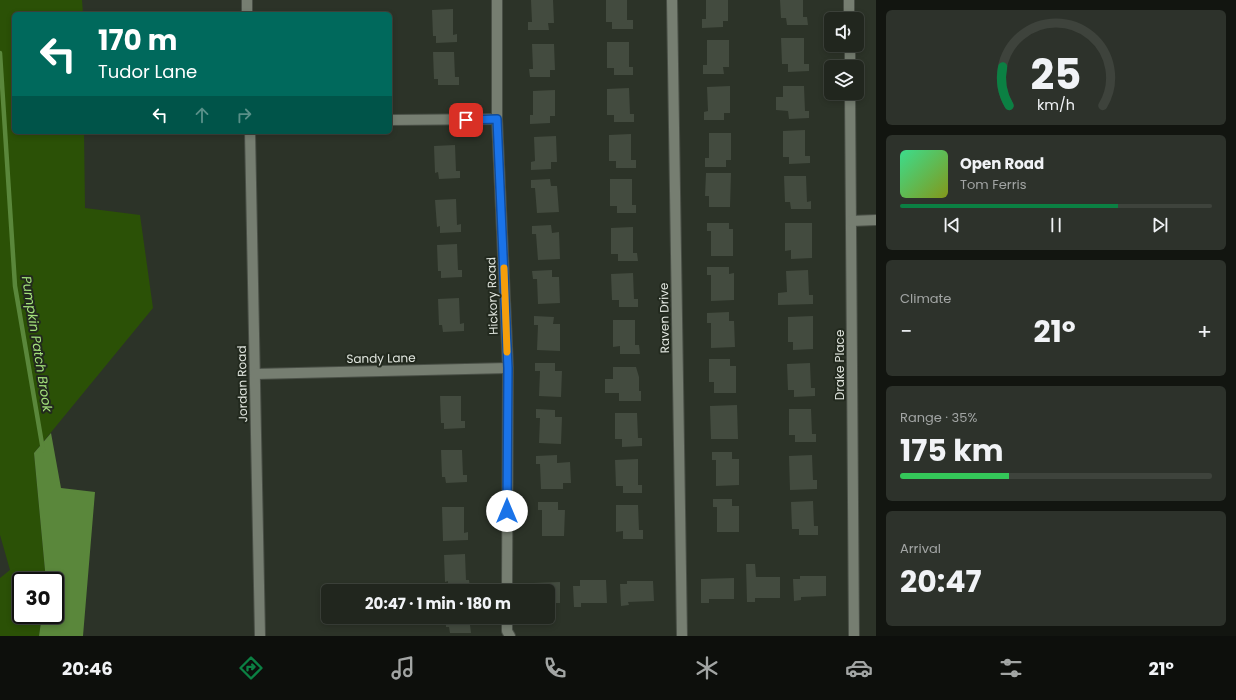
<!DOCTYPE html>
<meta charset="utf-8">
<style>
body{margin:0;font-family:Poppins,sans-serif;background:#2d322b;color:#f1f3f6;height:100vh;display:flex;flex-direction:column;font-size:15px;white-space:nowrap}
*{box-sizing:border-box;margin:0}
p{font-size:13px;color:#a2a5a4}
.icon{flex:none;width:22px;height:22px;fill:none;stroke:currentColor;stroke-width:2;stroke-linecap:round;stroke-linejoin:round}
.map{position:relative;flex:1;overflow:hidden}
.details{display:flex;flex-direction:column;gap:10px;padding:10px;background:#121510;width:360px}
.details>*{flex:none}
.hud{position:absolute;left:12px;top:12px;width:380px;height:122px;border-radius:6px;box-shadow:0 2px 6px #0003,0 0 0 1px #3e433c;background:#00695c;color:#fff;overflow:hidden}
.fabs{position:absolute;left:824px;top:12px;display:grid;gap:8px}
.fabs a{display:grid;place-items:center;width:40px;height:40px;border-radius:6px;background:#21261e;box-shadow:0 2px 6px #0003,0 0 0 1px #3e433c;font-size:20px}
.speed{position:absolute;left:12px;top:572px;display:flex;gap:8px;font-size:20px;font-weight:700;text-align:center}
.speed>*{display:grid;place-content:center;width:52px;height:52px;border-radius:50%;background:#21261e;box-shadow:0 2px 6px #0003,0 0 0 1px #3e433c;line-height:1}
.speed .limit{border:2px solid #111;border-radius:6px;background:#fff;color:#111}
.pin{position:absolute;display:grid;place-items:center;width:34px;height:34px;color:#fff;margin:-17px;border-radius:8px;box-shadow:0 2px 6px #0006}
.me{position:absolute;width:44px;margin:-22px;rotate:0deg;stroke-linejoin:round;filter:drop-shadow(0 0 3px #0008)}
.turn{display:flex;align-items:center;gap:14px;height:84px;padding:0 20px;font-size:18px}
.turn .icon{width:52px;height:52px;stroke-width:2.5}
.turn b{display:block;font-size:28px;line-height:34px}
.lanes{display:flex;align-items:center;height:38px;padding:0 20px;background:#0003;justify-content:center;gap:20px;direction:ltr}
.lanes .off{opacity:.35}
.big{font-size:30px;font-weight:700;line-height:1.1}
.details .card{flex:1;display:flex;flex-direction:column;justify-content:center;gap:6px;min-width:0;padding:0 14px;border-radius:6px;background:#2d322b}
.details .dial{align-items:center;gap:0}
.dial svg{height:104px;overflow:visible;fill:none;stroke:#3e433c;stroke-width:7;stroke-linecap:round;text-anchor:middle}
.dial text{fill:#f1f3f6;stroke:none}
.song{display:flex;align-items:center;gap:12px}
.cover{width:48px;height:48px;border-radius:6px;background:linear-gradient(135deg,hsl(150 70% 55%),hsl(70 70% 35%))}
.played{height:4px;border-radius:2px;background:linear-gradient(90deg,#0b8043 70%,#3e433c 70%)}
.keys{display:flex;justify-content:space-around;direction:ltr}
.heat{display:flex;justify-content:space-between;align-items:center;font-size:22px;direction:ltr}
.charge{height:6px;border-radius:3px;background:linear-gradient(90deg,#34c759 35%,#3e433c 0)}
.trip{position:absolute;left:321px;top:584px;width:234px;height:40px;border-radius:6px;background:#21261e;box-shadow:0 2px 6px #0003,0 0 0 1px #3e433c;font-weight:700;line-height:40px;text-align:center}
.menu{display:flex;height:64px;justify-content:space-around;align-items:center;background:#0d0f0c;color:#a2a5a4}
.menu .icon{width:28px;height:28px}
.menu .current{color:#0b8043}
.menu b{font-size:18px;color:#f1f3f6}
main{display:flex;flex:1;min-height:0}
.map>svg:first-child{display:block}
.green{fill:#2b5106}
.water{fill:#5a873b}
.lines{fill:none;stroke-linecap:round;stroke-linejoin:round}
.stream{stroke:#5a873b;stroke-width:4.5}
.building{fill:#434b3f}
.minor-casing{stroke:#494f46;stroke-width:12}
.minor{stroke:#767e71;stroke-width:10}
.route-casing{stroke:#114b97;stroke-width:10}
.route{stroke:#1a73e8;stroke-width:7}
.slow{stroke:#f59e0b;stroke-width:7}
.labels{text-anchor:middle;dominant-baseline:central;stroke-width:4;stroke-linejoin:round;paint-order:stroke}
.street-label{font-size:12px;fill:#e0e5de;stroke:#22291e}
.water-label{font-size:13px;font-style:italic;fill:#a3e17b;stroke:#22291e}
</style>
<main>
<div class="map">
<svg width="876" height="636" viewBox="0 0 876 636">
<rect width="100%" height="100%" fill="#2c3328"/>
<path class="green" d="M0 0H82L83 14H14V132H84L85 208 140 215 153 308 34 453 46 581H21V615H42L39 636H0V578L10 570 0 535Z"/>
<path class="water" d="M51 433 61 488 95 492 83 636H39L42 615H55V581H46L34 453Z"/>
<g class="lines">
<path class="stream" d="M0 53 15 286 43 450"/>
</g>
<g class="building">
<path d="M531 0H553L554 23H548L549 30H528V22H532Z"/>
<path d="M606 0H627V20H633V29H612V22H606Z"/>
<path d="M706 0H728V21H723V27L702 28V19H706Z"/>
<path d="M780 0H803V17H807L808 25H787L786 18H781Z"/>
<path d="M453 9V35L457 34V42L436 43V36H433L432 10Z"/>
<path d="M781 38H804V64H809V71L788 72V64H782Z"/>
<path d="M707 40H729V67H723L724 74H703V65H707Z"/>
<path d="M607 42H629V67H633V75H614V68H607Z"/>
<path d="M532 44H554L555 70H550V77H530L529 69H533Z"/>
<path d="M433 52H454L455 77H459V85H438V79H434Z"/>
<path d="M730 86V113H724V120H704V112L708 111 707 87Z"/>
<path d="M783 86H804L805 111H809V118L789 119 788 111 776 110V97H783Z"/>
<path d="M629 88 630 114H634V122H614V115H607V89Z"/>
<path d="M555 90V116H550V123L530 124V115H533V91Z"/>
<path d="M805 130V156H810V163L789 164V157H783V131Z"/>
<path d="M709 133H731V160H726V167H705V158H709Z"/>
<path d="M631 134V160H636V168H616V161H609V135Z"/>
<path d="M556 136 557 162H551V169L531 170V162L535 161 534 137Z"/>
<path d="M455 145 456 171H460V178L439 179 438 172 435 173 434 146Z"/>
<path d="M706 173H731L730 207H709V196H705Z"/>
<path d="M784 176H806L807 202 811 201V209H791L790 202H785Z"/>
<path d="M550 179 551 186H557L559 212 537 213 535 188H531V180Z"/>
<path d="M610 179H632V205H636V213H617V206H610Z"/>
<path d="M456 199 457 225 461 224V232L440 233V226L437 227 435 200Z"/>
<path d="M707 223H729V229H733V256H711V231H707Z"/>
<path d="M785 223H812V258L791 259V250L785 251Z"/>
<path d="M551 225 552 233 559 232 560 259 538 260 536 234H532V226Z"/>
<path d="M633 227V253H637L638 261H618V254H611V228Z"/>
<path d="M457 244 458 270H462V277L441 278V271H438L437 245Z"/>
<path d="M707 267H729V274L734 273V300L711 301V275H707Z"/>
<path d="M552 270V277H559L560 303 538 304 537 279H533L532 271Z"/>
<path d="M808 270 809 295H813V304L778 305V293L787 292 786 271Z"/>
<path d="M633 273 634 299H638V307H619V300H612L611 274Z"/>
<path d="M459 298 460 324 464 323V331L443 332 442 325H439L438 299Z"/>
<path d="M729 312V321H734L735 347 711 348V323H707V313Z"/>
<path d="M534 316 554 317 553 324H560V351L537 350 538 325H534Z"/>
<path d="M813 316V349L793 350V342H788V317Z"/>
<path d="M613 320H635V345H639L640 354H620V346L613 347Z"/>
<path d="M709 359H730V366H736V393H714V382H709Z"/>
<path d="M535 363H555V371H562L561 397 539 396 540 371H535Z"/>
<path d="M810 363 811 388H815V396L794 397V390H788L787 364Z"/>
<path d="M613 367H636L639 377V391H641V401H619V393H605V379H613Z"/>
<path d="M440 396H461V421H465V428L444 429V423H441Z"/>
<path d="M737 405 738 439H711L710 406Z"/>
<path d="M536 409 555 410V417H562L561 444 539 443 540 418H536Z"/>
<path d="M789 409H811L812 434H816V442H795V435H789Z"/>
<path d="M615 413H637L638 438H642V446L622 447V439H615Z"/>
<path d="M441 450H462L463 475H467V482L446 483 445 477H442Z"/>
<path d="M712 452H732V459H739V485L716 486V460H712Z"/>
<path d="M557 455V463L570 462 571 483H563V489H541L540 464H536V456Z"/>
<path d="M812 455 813 480H817V489L790 490 789 456Z"/>
<path d="M638 459V485H642V493H623V486H616L615 460Z"/>
<path d="M713 499H732V506H739V532H717V507H713Z"/>
<path d="M813 501 814 526H818V535H799V529H792L791 502Z"/>
<path d="M538 502H558V510H565L564 536H542V510H538Z"/>
<path d="M616 505H638L639 530H643V539H623V531L616 532Z"/>
<path d="M442 507H464V533L468 532V540L443 541Z"/>
<path d="M465 554 466 580H469L470 587 448 588V581L445 582 444 555Z"/>
<path d="M746 564H755L756 577H780V598H755V602H747Z"/>
<path d="M800 576H826V596L801 597V600L794 601 793 579H800Z"/>
<path d="M734 578V599H709V603H701V579Z"/>
<path d="M580 580H606L607 603H581V607H574L573 586H580Z"/>
<path d="M627 581H653L654 601 628 602 629 605 621 606 620 584H627Z"/>
<path d="M560 582V603H548V591H527V586H533V583Z"/>
<path d="M446 617H467V625H470L471 633H450L449 627H446Z"/>
</g>
<g class="lines">
<defs>
<g id="minor">
<path d="M247 0V14"/>
<path d="M497 0V119L508 368 507 591"/>
<path d="M672 0 682 636"/>
<path d="M849 0V19"/>
<path d="M850 45V67"/>
<path d="M850 93 854 636"/>
<path d="M390 120 497 119"/>
<path d="M250 132 260 636"/>
<path d="M851 221 876 220"/>
<path d="M255 374 508 368"/>
<path d="M507 617V631L510 636"/>
</g>
</defs>
<use href="#minor" class="minor-casing"/>
<use href="#minor" class="minor"/>
</g>
<g class="lines">
<defs>
<path id="route" d="M466 120 497 119 508 368 507 511"/>
</defs>
<use href="#route" class="route-casing"/>
<use href="#route" class="route"/>
<path class="slow" d="M504 268 507 352"/>
</g>
<g class="labels">
<g class="street-label">
<text transform="translate(492 296) rotate(-92)">Hickory Road</text>
<text transform="translate(664 318) rotate(-91)">Raven Drive</text>
<text transform="translate(381 358) rotate(-1)">Sandy Lane</text>
<text transform="translate(839 365) rotate(-90)">Drake Place</text>
<text transform="translate(242 384) rotate(-91)">Jordan Road</text>
</g>
<g class="water-label">
<text transform="translate(37 344) rotate(81)">Pumpkin Patch Brook</text>
</g>
</g>
</svg>
<div class="fabs">
<a><svg class="icon" aria-label="sound" viewBox="0 0 24 24"><path d="M4 9h4l5-4v14l-5-4H4zM17 9q2 3 0 6"/></svg></a>
<a><svg class="icon" aria-label="layers" viewBox="0 0 24 24"><path d="M12 4l9 5-9 5-9-5zM3 14l9 5 9-5"/></svg></a>
</div>
<div class="speed"><div class="limit">30</div></div>
<div class="pin" style="left:466px;top:120px;background:#d93025"><svg class="icon" aria-label="arrive" viewBox="0 0 24 24"><path d="M6 21V4h12l-3 4 3 4H6"/></svg></div>
<svg class="me" style="left:507px;top:511px" viewBox="-20 -20 40 40"><circle r="19" fill="#fff"/><path d="M0-13L10 11 0 6-10 11z" fill="#1a73e8"/></svg>
<div class="trip">20:47 · 1 min · 180 m</div>
<div class="hud">
<div class="turn"><svg class="icon" aria-label="left" viewBox="0 0 24 24"><path d="M17 20v-9H6M10 6l-5 5 5 5"/></svg><div><b>170 m</b>Tudor Lane</div></div>
<div class="lanes"><svg class="icon" aria-label="left" viewBox="0 0 24 24"><path d="M17 20v-9H6M10 6l-5 5 5 5"/></svg><svg class="icon off" aria-label="ahead" viewBox="0 0 24 24"><path d="M12 20V5M6 11l6-6 6 6"/></svg><svg class="icon off" aria-label="right" viewBox="0 0 24 24"><path d="M7 20v-9h11M14 6l5 5-5 5"/></svg></div>
</div>
</div>
<section class="details">
<div class="card dial"><svg viewBox="0 0 100 80">
<path d="M14 69A42 42 0 1 1 86 69"/>
<path d="M14 69A42 42 0 0 1 9 39" stroke="#0b8043"/>
<text x="50" y="56" font-size="32" font-weight="700">25</text>
<text x="50" y="72" font-size="11">km/h</text>
</svg></div>
<div class="card">
<div class="song"><i class="cover"></i><div><b>Open Road</b><p>Tom Ferris</p></div></div>
<div class="played"></div>
<div class="keys"><svg class="icon" aria-label="previous" viewBox="0 0 24 24"><path d="M18 5L8 12l10 7zM5 5v14"/></svg><svg class="icon" aria-label="pause" viewBox="0 0 24 24"><path d="M8 5v14M16 5v14"/></svg><svg class="icon" aria-label="next" viewBox="0 0 24 24"><path d="M6 5l10 7-10 7zM19 5v14"/></svg></div>
</div>
<div class="card"><p>Climate</p>
<div class="heat"><a>−</a><b class="big">21°</b><a>+</a></div>
</div>
<div class="card"><p>Range · 35%</p><b class="big">175 km</b><div class="charge"></div></div>
<div class="card"><p>Arrival</p><b class="big">20:47</b></div>
</section>
</main>
<nav class="menu">
<b>20:46</b>
<svg class="icon current" aria-label="directions" viewBox="0 0 24 24"><path d="M12 3l9 9-9 9-9-9zM9 14v-3h6M13 9l2 2-2 2"/></svg>
<svg class="icon" aria-label="music" viewBox="0 0 24 24"><path d="M9 18V5l10-2v13"/><circle cx="6" cy="18" r="3"/><circle cx="16" cy="16" r="3"/></svg>
<svg class="icon" aria-label="phone" viewBox="0 0 24 24"><path d="M5 4h4l2 5-3 2q2 4 5 5l2-3 5 2v4C11 20 4 13 5 4z"/></svg>
<svg class="icon" aria-label="climate" viewBox="0 0 24 24"><path d="M12 3v18M4 7l16 10M4 17L20 7"/></svg>
<svg class="icon" aria-label="car" viewBox="0 0 24 24"><path d="M5 17H2v-5l4-1 3-4h7l3 4 3 1v5h-3M9 17h6M6 11h13"/><circle cx="7" cy="17" r="2"/><circle cx="17" cy="17" r="2"/></svg>
<svg class="icon" aria-label="filters" viewBox="0 0 24 24"><path d="M4 7h16M4 17h16"/><circle cx="9" cy="7" r="2"/><circle cx="15" cy="17" r="2"/></svg>
<b>21°</b>
</nav>
